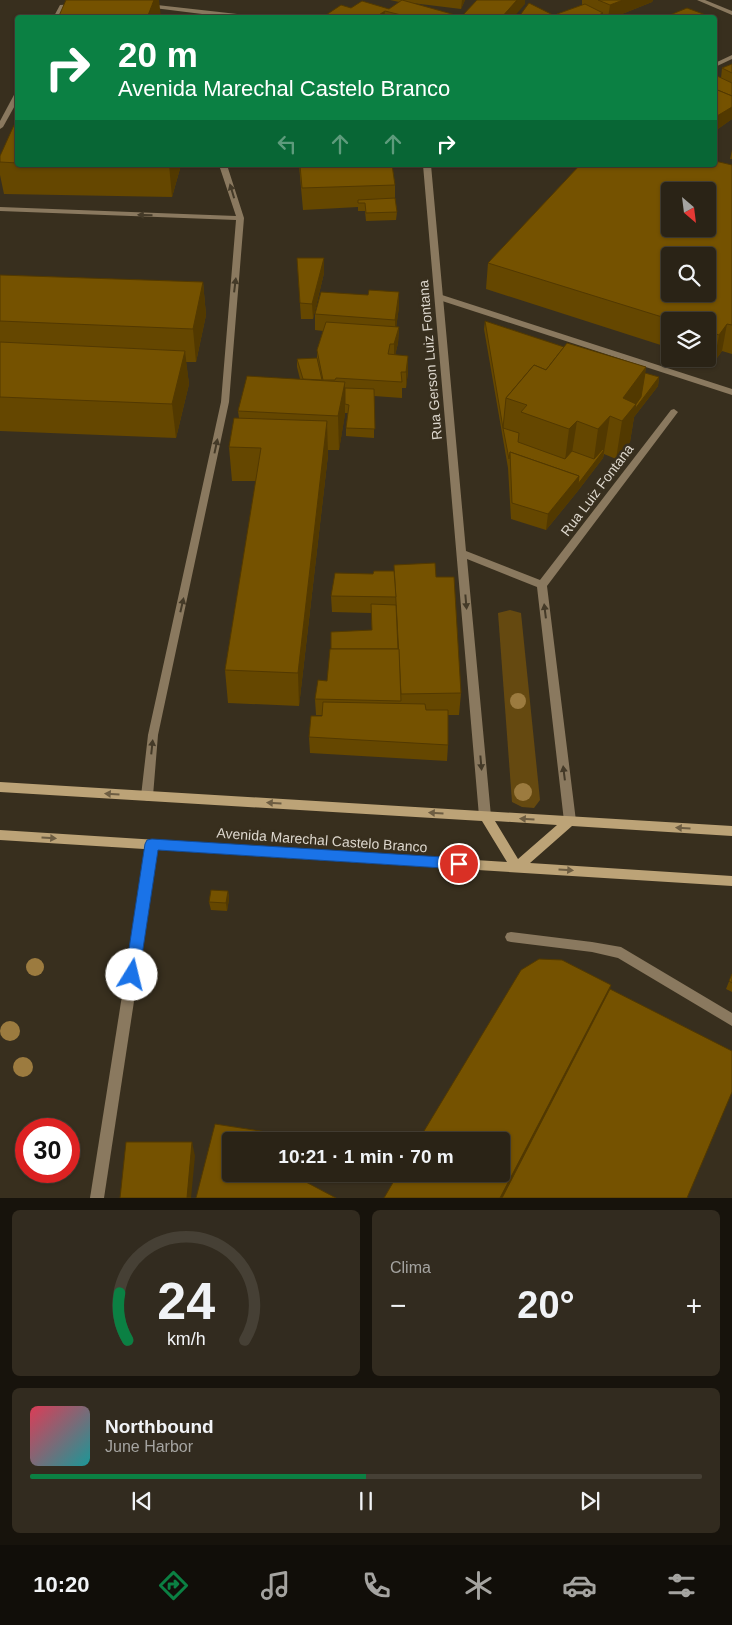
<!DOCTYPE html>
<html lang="pt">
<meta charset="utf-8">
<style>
body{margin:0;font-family:Helvetica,sans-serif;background:#322b1f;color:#f1f3f6;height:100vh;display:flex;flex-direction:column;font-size:19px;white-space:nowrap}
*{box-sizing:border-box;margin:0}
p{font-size:16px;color:#a5a4a1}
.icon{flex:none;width:28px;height:28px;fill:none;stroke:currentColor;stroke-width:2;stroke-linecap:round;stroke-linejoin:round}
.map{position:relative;height:1198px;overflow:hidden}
.panel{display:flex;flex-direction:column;gap:12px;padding:12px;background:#17130c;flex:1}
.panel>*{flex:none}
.hud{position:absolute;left:15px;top:15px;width:702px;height:152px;border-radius:5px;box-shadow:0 1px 4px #0004,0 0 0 1px #464035;background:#0b8043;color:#fff;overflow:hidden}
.needle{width:32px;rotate:152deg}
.fabs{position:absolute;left:661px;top:182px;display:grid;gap:10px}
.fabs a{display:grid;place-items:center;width:55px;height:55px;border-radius:5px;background:#2a2316;box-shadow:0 1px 4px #0004,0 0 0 1px #464035;font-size:25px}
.speed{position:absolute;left:15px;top:1118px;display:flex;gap:10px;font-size:25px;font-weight:700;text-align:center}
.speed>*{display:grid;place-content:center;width:65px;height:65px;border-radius:50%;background:#2a2316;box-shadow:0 1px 4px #0004,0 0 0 1px #464035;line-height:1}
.speed .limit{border:8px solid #d22;background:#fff;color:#111}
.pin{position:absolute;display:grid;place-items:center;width:42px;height:42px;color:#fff;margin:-21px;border:2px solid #fff;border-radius:50%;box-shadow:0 1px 5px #0007}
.me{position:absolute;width:55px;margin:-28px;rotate:9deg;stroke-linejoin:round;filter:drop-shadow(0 0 4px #0008)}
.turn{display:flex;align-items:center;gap:18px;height:105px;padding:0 20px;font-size:22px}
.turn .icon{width:65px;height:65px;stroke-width:2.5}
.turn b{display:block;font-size:35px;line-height:42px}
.lanes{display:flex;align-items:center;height:48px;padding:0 20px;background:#0003;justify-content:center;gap:25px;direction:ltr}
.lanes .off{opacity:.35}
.big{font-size:38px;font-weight:700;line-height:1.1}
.panel .tile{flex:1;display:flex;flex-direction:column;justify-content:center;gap:8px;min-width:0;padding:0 18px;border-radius:8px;background:#322b1f}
.panel .dial{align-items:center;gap:0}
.dial svg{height:130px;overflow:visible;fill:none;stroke:#464035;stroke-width:7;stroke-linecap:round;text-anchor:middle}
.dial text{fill:#f1f3f6;stroke:none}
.song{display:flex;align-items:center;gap:15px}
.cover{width:60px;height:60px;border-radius:8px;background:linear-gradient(135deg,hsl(350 70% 55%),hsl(180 70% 35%))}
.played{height:5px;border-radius:2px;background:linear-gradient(90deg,#0b8043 50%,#464035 50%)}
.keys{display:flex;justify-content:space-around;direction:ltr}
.heat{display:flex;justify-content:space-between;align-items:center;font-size:28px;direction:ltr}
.panel .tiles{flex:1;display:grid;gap:12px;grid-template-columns:1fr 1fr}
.tile:last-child{grid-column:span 2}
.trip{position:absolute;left:222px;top:1132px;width:288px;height:50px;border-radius:5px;background:#2a2316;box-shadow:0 1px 4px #0004,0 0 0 1px #464035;font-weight:700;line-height:50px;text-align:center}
.menu{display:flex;height:80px;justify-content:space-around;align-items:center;background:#110e09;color:#a5a4a1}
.menu .icon{width:35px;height:35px}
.menu .selected{color:#0b8043}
.menu b{font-size:22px;color:#f1f3f6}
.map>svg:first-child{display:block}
.green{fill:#654910}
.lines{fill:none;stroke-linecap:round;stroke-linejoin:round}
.lane{fill:#8a795f;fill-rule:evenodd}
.street{fill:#8a795f;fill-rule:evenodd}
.secondary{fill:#bca377;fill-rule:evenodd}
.tree{fill:#9c7b3f}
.wall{fill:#654700}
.shaded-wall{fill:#523900}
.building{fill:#755200;stroke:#523900;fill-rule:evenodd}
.oneway{fill:#443a28}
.oneway2{fill:#6d5d42}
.route{fill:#1a73e8;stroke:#114b97}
.labels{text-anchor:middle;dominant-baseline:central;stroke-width:5;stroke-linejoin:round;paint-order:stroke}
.street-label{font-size:14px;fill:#ddd7cd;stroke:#382f1e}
</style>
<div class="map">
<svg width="732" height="1198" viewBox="0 0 732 1198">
<rect width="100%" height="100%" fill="#382f1e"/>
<path class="green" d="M510 610 521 613 540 800 534 808 522 807 512 802 498 613Z"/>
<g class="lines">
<g class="lane">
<path d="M76 4 79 6 78 7 64 8 59 18H53L60 5Z"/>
<path d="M148 4 255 16 258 18H234L146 7V5Z"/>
<path d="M18 91V100L3 127 0 129V121L15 93Z"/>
<path d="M219 165H227L244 218 229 402 158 735 153 796 151 799 147 801 143 799 141 796 148 735 221 402 236 220 0 211V207L236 216Z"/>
<path d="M436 295H442L732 389V395L436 299Z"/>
<path d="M511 932 592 942 621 947 732 1013V1026L618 958 592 952 511 942 507 941 505 937 507 933Z"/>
</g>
<g class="street">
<path d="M697 0H705L732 11V15Z"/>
<path d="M255 14 261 18H253L252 16Z"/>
<path d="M732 55V59L715 67V63Z"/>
<path d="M423 165H431L466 551 540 580 671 410 674 409 678 412 547 586 576 821 574 824 570 826 566 824 564 821 537 587 467 559 491 816 489 819 485 821 481 819 479 816Z"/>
<path d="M152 839 156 841 158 844 104 1198H90L146 844 148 841Z"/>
</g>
<path class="secondary" d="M0 782 732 826V836L572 826 530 863 732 876V886L0 840V830L507 862 482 821 0 792ZM495 821 557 825 518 859Z"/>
</g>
<g class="tree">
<circle cx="518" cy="701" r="8"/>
<circle cx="523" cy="792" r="9"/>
<circle cx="35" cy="967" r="9"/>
<circle cx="10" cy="1031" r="10"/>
<circle cx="23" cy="1067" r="10"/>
</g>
<g class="wall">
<path d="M390 0H465L461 9 412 3 459 18H326V15L351 8 389 9 399 2Z"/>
<path d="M582 0H653L652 2 612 18H518L557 17V14L582 5Z"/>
<path d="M732 64V119L715 131V75L721 78 722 68Z"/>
<path d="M18 125V165H181L172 197 4 194 0 175V156Z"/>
<path d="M732 150V159H730Z"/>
<path d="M299 165H392L395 185V198L397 212 396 220 366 221 365 211H358V207L303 210Z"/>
<path d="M569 165H732V354L722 351 714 362 702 359H708V321H670V348L486 289 488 263 577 168Z"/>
<path d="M297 258H324V273L313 319H301Z"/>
<path d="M0 275 203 282 206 315 196 362H186L189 384 176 438 0 431Z"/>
<path d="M399 292V307L396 327H399L398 343 395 355 408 356V371L406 388H402V398L374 396V438L346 436V428L348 413H345L339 450H328V455L299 706 228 703 225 670 256 481H232L229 447 239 418 238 411 300 379 297 367V359L317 358V350L323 331 315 330V314L368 295Z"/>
<path d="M485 321 564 347 646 367 645 373 659 377 658 386 634 417 630 442 616 459 604 454 603 458 577 492 546 530 511 519 508 468 484 329Z"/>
<path d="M394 565 436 577 461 693 459 715H448V745L447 761 310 753 309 737 322 716V715H316L315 699 327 681 372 630 371 613 332 612 331 596 373 574 394 571Z"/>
<path d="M228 891 229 899 227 911 211 910 209 902Z"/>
<path d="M732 974V992L726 989Z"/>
</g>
<g class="shaded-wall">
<path d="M154 0H159L161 18H147Z"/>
<path d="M462 0H465L461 9Z"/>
<path d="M517 0H525V4L513 18H501Z"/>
<path d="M623 0H653L652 2 612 18H608L610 5Z"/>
<path d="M385 11 384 18H374Z"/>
<path d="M603 13V18H592Z"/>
<path d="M732 107V119L715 131 717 116Z"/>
<path d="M169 165H181L172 197Z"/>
<path d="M324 258V273L313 319 312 304Z"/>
<path d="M203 282 206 315 196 362 193 329Z"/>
<path d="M399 292V307L395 336V320Z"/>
<path d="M727 324 722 351 714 362 719 335Z"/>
<path d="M399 327 398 343 394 360V344Z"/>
<path d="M185 351 189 384 176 438 172 404Z"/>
<path d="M408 356V371L406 388V372Z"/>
<path d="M646 367 640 403 659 377 658 386 634 417 630 442 616 459 622 421 623 398Z"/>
<path d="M345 382V415L339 450 338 416Z"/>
<path d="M610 416 603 458 577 492 546 530 548 514 579 476 593 465 598 429Z"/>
<path d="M327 421 328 455 299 706 298 673Z"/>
<path d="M577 421 571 459 564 468 569 429Z"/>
<path d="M228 891 229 899 227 911 226 903Z"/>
<path d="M611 985 605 1010 507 1198H500Z"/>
<path d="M192 1142 195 1156 191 1198H187Z"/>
<path d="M305 1174H310L306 1198 304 1181Z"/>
</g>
<g class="building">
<path d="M66 0H154L147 18H58Z"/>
<path d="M402 0 459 16 458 18H413L385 11 374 18H334L326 15 341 5 351 8 362 1 389 9Z"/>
<path d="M477 0H517L501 18H470L462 16Z"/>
<path d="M598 0H623L610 5Z"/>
<path d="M529 3 559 18H518Z"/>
<path d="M585 4 603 13 592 18H563L557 14Z"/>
<path d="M687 8 706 15 701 18 665 17Z"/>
<path d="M732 64V73L722 68Z"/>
<path d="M715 75 732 83V96L715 89Z"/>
<path d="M715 89 732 96V107L717 116 715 115Z"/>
<path d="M14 125H18V163L0 162V156Z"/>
<path d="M715 161 732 165V325L727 324 719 335 708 331V321H675L488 263 580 165H715ZM670 191H708V229H670ZM670 256H708V294H670Z"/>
<path d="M137 165H169V166Z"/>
<path d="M300 165H392L395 185 302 188Z"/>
<path d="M395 198 397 212 366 213 365 203H358V200Z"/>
<path d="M297 258H324L312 304 300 303Z"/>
<path d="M0 275 203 282 193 329 0 321Z"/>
<path d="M369 290 399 292 395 320 315 314 321 292 368 295Z"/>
<path d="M485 321 564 347 546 370 534 365 506 398 503 428Z"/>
<path d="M326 322 399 327 394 344H390L388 354 408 356 406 372H401L402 382 336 378 335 380H323L317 350Z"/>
<path d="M0 342 185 351 172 404 0 397Z"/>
<path d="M567 343 646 367 623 398 636 404 622 421 610 416 598 429 577 421 569 429 521 412 527 405 506 398 534 365 546 370Z"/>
<path d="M317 358 322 380 303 379 297 359Z"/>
<path d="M645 373 659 377 635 409 636 404 641 397Z"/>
<path d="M247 376 345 382 338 416 238 411Z"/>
<path d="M345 388 374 389 375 429 346 428 349 405 345 404Z"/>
<path d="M234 418 327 421 298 673 225 670 261 448 229 447Z"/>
<path d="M503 428 519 433 518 442 565 459 572 451 594 459 603 449 604 450 578 484 579 476 510 452 509 459Z"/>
<path d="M510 452 579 476 548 514 512 503Z"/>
<path d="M435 563 436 577H454L461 693 401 694 394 565Z"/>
<path d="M374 571H394L396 597 331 596 335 573 373 574Z"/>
<path d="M371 604 396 605 398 649H331V632L372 630Z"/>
<path d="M330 649H399L401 701 315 699 318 680 327 681Z"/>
<path d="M323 702 425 704 426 710H448V745L309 737 311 716H322Z"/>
<path d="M211 890 228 891 226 903 209 902Z"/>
<path d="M539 959 562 960 611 985 500 1198H384L398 1174H501V1141H418L521 970Z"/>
<path d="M732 974V983L729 981Z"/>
<path d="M610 989 732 1051V1092L687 1198H502Z"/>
<path d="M215 1124 312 1139V1141H231V1174H305L304 1181 336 1198H196Z"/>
<path d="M126 1142H192L187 1198H120Z"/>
</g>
<defs><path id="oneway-solid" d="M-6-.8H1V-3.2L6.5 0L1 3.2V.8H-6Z" transform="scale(1.25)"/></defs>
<g class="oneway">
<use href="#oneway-solid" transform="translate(232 191) rotate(-107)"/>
<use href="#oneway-solid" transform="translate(145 215) rotate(-178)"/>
<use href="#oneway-solid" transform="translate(235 285) rotate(-83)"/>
<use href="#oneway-solid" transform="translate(216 446) rotate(-78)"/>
<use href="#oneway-solid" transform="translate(466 602) rotate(85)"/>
<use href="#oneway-solid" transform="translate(182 605) rotate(-77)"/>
<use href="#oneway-solid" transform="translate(545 611) rotate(-97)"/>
<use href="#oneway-solid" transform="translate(152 747) rotate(-84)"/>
<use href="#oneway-solid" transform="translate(481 763) rotate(85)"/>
<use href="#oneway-solid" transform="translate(564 773) rotate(-97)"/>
</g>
<g class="oneway2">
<use href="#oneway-solid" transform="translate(112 794) rotate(-176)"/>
<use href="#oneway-solid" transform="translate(274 803) rotate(-177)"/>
<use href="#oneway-solid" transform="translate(436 813) rotate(-177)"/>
<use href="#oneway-solid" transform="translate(527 819) rotate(-176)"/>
<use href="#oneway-solid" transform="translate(683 828) rotate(-177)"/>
<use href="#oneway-solid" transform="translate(49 838) rotate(4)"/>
<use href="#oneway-solid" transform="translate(566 870) rotate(4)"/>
</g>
<path class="route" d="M152 839 459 858 464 860 466 864 464 868 459 869 158 850 139 975 137 979 132 981 127 979 125 975 145 844 147 840Z"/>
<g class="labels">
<g class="street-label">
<text transform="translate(430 360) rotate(-95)">Rua Gerson Luiz Fontana</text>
<text transform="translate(597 490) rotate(-53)">Rua Luiz Fontana</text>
<text transform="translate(322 840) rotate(4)">Avenida Marechal Castelo Branco</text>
</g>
</g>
</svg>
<div class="fabs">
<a><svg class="needle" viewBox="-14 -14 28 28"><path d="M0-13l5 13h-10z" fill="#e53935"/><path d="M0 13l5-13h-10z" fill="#a5a4a1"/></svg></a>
<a><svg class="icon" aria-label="search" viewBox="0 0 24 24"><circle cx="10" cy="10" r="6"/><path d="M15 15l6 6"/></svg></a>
<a><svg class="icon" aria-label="layers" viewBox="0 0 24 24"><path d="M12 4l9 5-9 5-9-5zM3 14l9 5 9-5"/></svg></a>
</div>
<div class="speed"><div class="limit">30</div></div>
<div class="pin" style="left:459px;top:864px;background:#d93025"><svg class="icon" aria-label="arrive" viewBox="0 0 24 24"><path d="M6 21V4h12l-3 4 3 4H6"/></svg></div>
<svg class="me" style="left:132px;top:975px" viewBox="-20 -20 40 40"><circle r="19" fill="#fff"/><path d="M0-13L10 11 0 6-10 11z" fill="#1a73e8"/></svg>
<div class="trip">10:21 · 1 min · 70 m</div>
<div class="hud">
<div class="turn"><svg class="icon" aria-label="right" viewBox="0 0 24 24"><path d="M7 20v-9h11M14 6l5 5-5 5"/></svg><div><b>20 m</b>Avenida Marechal Castelo Branco</div></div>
<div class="lanes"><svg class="icon off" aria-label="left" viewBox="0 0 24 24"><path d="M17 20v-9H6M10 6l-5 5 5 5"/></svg><svg class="icon off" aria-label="ahead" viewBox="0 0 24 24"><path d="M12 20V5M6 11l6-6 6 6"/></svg><svg class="icon off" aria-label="ahead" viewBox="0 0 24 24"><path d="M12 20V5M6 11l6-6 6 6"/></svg><svg class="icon" aria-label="right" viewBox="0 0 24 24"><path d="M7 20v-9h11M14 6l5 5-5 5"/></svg></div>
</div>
</div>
<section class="panel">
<div class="tiles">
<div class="tile dial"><svg viewBox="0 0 100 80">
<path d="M14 69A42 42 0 1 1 86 69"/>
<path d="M14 69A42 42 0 0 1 9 40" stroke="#0b8043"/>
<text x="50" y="56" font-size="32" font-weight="700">24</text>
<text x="50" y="72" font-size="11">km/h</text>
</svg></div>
<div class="tile"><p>Clima</p>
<div class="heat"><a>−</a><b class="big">20°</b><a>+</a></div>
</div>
<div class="tile">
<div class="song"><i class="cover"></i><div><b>Northbound</b><p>June Harbor</p></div></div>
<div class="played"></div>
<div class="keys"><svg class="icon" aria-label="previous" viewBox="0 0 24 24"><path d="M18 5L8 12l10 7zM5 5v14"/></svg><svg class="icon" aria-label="pause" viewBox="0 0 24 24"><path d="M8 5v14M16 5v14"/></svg><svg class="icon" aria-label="next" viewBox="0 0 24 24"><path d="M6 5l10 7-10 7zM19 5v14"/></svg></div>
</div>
</div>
</section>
<nav class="menu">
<b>10:20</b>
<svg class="icon selected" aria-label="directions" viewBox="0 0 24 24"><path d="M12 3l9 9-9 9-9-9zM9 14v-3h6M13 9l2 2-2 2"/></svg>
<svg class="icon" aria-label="music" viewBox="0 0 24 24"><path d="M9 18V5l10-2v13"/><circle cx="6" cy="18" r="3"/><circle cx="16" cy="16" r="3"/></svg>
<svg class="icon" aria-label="phone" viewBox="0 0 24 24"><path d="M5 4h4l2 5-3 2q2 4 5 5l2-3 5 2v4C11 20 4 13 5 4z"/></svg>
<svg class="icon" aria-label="climate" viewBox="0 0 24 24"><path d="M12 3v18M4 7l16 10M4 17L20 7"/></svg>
<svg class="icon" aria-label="car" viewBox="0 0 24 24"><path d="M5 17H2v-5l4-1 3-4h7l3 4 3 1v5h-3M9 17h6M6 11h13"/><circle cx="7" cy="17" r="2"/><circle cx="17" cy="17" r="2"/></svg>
<svg class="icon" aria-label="filters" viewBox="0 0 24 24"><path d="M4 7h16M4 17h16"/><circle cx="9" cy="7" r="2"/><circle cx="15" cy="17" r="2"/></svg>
</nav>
